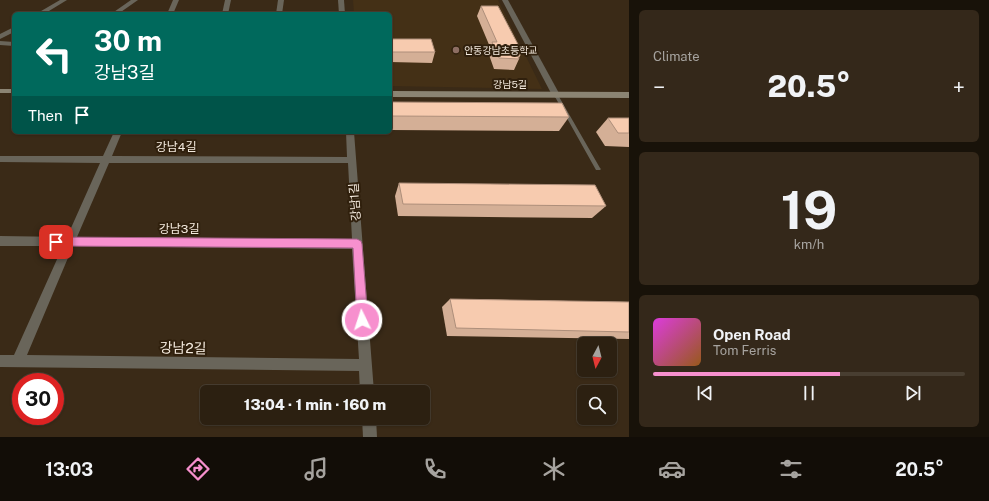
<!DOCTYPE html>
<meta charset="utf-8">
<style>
body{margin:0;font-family:"Public Sans","Noto Sans KR",sans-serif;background:#34281a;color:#f1f3f6;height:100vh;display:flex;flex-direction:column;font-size:15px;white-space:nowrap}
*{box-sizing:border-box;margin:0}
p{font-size:13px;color:#a6a39f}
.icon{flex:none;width:22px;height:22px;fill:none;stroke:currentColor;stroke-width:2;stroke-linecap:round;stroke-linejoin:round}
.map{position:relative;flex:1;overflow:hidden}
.sheet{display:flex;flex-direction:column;gap:10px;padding:10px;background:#181209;width:360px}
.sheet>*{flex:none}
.hud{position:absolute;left:12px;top:12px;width:380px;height:122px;border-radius:6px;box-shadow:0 1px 3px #0004,0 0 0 1px #483e31;background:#00695c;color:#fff;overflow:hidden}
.needle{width:26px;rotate:187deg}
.controls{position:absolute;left:577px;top:337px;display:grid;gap:8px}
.controls a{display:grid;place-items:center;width:40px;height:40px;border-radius:6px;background:#2c2011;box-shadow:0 1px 3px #0004,0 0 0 1px #483e31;font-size:20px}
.speed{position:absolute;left:12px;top:373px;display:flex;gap:8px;font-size:20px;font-weight:700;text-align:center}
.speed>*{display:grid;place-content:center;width:52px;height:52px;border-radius:50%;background:#2c2011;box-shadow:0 1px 3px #0004,0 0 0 1px #483e31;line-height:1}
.speed .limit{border:6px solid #d22;background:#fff;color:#111}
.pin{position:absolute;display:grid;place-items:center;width:34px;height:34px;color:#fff;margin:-17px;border-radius:8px;box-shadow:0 2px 6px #0006}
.me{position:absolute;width:44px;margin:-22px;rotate:356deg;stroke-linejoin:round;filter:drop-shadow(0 0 3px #0008)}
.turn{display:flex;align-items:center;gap:14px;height:84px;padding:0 16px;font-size:18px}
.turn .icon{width:52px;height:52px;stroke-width:2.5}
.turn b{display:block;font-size:28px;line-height:34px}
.then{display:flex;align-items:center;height:38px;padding:0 16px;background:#0003;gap:8px;font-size:15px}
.big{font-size:30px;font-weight:800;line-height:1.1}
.sheet .widget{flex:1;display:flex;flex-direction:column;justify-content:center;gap:6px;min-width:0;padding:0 14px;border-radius:6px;background:#34281a}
.sheet .dial{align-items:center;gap:0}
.dial b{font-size:52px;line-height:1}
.song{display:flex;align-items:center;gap:12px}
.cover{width:48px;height:48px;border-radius:6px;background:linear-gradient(135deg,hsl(300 70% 55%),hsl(30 70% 35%))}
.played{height:4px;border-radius:2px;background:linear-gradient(90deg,#f790ce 60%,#483e31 60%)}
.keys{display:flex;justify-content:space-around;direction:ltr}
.heat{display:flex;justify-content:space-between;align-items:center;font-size:22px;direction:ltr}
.trip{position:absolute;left:200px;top:385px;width:230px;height:40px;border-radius:6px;background:#2c2011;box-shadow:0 1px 3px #0004,0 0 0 1px #483e31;font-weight:800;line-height:40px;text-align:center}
.tab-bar{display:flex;height:64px;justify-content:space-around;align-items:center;background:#120d07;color:#a6a39f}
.tab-bar .icon{width:28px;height:28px}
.tab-bar .current{color:#f790ce}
.tab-bar b{font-size:18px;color:#f1f3f6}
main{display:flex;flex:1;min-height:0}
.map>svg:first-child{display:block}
.built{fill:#443016}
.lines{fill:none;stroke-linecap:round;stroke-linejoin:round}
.lane{fill:#69655a;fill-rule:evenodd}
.street{fill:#69655a;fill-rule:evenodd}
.secondary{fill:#8b8473;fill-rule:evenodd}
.wall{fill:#d4af96}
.building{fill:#f7cbaf;stroke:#ad8e7a}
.route{fill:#f790ce;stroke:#a15e86}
.education-dot{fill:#8d6e63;stroke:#30200d;stroke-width:1.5}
.labels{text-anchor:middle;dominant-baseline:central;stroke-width:4;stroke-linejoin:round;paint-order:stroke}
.far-poi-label{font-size:10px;fill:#f5ebdf;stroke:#30200d;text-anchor:start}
.far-street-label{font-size:10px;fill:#f5ebdf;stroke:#30200d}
.street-label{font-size:12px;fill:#f5ebdf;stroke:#30200d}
.near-street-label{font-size:14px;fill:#f5ebdf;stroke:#30200d}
</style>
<main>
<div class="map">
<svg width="629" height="437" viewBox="0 0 629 437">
<rect width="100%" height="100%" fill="#3a2a17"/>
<path class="built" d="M353 0H498L542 89 390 86V14H354Z"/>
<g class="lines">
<path class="lane" d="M556 93 558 95 600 168 601 169 600 170H596L554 95Z"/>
<g class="street">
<path d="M60 0H67L44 14H36Z"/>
<path d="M131 0H138L118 14H111Z"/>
<path d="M173 0H179L173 14H167Z"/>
<path d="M225 0H231L228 14H222Z"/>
<path d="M278 0H284L282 14H276Z"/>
<path d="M338 0H344L345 14H339Z"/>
<path d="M502 0H508L560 95 559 97 556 98 552 95Z"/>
<path d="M14 27V32L0 39V34Z"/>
<path d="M0 41 14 42V46L0 45Z"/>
<path d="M114 132H122L112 156 347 157 346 132H354L374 392H360L359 371 0 367V355H14L63 246H0V236L67 237 100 163 0 162V156H103ZM109 163H348L352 239 77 237ZM73 246 352 249 359 359 27 355Z"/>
<path d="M362 418H376L377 437H363Z"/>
</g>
<g class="secondary">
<rect x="0" y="89" width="14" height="4"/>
<path d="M390 91 629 92V98L390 97Z"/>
</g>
</g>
<g class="wall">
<path d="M481 6 522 52 519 58V59L514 70 494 69 488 52 490 47 477 16Z"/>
<path d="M390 39 435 52 432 63 390 62Z"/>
<path d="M390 102 569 117 559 131 390 130Z"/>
<path d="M608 118H629V147L605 146 596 132Z"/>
<path d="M399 183 606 206 592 218 398 216 395 196Z"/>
<path d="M450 299 629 302V339L447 336 442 307Z"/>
</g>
<g class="building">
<path d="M481 6H498L522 52H516L519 59 499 58 492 42H497Z"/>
<path d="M390 39H431L435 52H390Z"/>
<path d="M390 102 562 103 569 117 390 116Z"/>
<path d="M608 118H629V133H618Z"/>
<path d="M399 183 595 185 606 206 403 204Z"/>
<path d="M450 299 629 302V332L456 328Z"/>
</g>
<path class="route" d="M56 237 357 239 361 241 362 244 368 320 366 323 362 325 359 323 357 320 353 248 56 246 53 244 51 242 53 239Z"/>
<circle class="education-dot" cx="456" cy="50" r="4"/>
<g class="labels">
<g class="far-poi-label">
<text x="464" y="50">안동강남초등학교</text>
</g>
<g class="far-street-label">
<text x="510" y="84">강남5길</text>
</g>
<g class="street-label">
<text x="176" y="147">강남4길</text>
<text transform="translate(355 202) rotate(-94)">강남1길</text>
<text x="179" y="229">강남3길</text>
</g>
<g class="near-street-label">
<text transform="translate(183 348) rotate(1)">강남2길</text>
</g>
</g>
</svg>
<div class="controls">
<a><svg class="needle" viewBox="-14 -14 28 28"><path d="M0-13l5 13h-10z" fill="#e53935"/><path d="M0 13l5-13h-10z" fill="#a6a39f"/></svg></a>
<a><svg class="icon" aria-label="search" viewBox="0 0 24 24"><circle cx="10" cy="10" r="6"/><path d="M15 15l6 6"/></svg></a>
</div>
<div class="speed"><div class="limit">30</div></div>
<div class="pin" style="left:56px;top:242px;background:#d93025"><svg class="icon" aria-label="arrive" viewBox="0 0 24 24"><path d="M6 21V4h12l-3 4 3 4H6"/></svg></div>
<svg class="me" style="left:362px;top:320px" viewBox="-20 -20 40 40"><circle r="17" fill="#f790ce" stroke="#fff" stroke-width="3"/><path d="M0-11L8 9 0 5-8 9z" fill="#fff"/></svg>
<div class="trip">13:04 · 1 min · 160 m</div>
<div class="hud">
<div class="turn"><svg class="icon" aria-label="left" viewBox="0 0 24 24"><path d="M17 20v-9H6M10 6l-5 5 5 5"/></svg><div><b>30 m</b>강남3길</div></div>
<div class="then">Then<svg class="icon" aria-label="arrive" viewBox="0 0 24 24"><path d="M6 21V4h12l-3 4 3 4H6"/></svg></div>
</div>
</div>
<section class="sheet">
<div class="widget"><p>Climate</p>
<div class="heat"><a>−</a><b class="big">20.5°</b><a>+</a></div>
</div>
<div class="widget dial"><b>19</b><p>km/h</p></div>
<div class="widget">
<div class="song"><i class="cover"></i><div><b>Open Road</b><p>Tom Ferris</p></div></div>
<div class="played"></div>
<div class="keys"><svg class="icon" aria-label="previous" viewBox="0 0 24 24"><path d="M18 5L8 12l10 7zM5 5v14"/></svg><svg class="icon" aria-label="pause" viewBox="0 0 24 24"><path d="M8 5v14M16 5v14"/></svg><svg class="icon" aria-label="next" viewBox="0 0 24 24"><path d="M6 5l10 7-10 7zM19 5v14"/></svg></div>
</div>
</section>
</main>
<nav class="tab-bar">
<b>13:03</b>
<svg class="icon current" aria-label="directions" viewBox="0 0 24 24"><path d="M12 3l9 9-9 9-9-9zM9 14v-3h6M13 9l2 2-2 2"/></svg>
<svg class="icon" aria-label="music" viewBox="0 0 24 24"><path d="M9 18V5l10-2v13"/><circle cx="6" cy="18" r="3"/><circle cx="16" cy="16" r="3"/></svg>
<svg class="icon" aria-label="phone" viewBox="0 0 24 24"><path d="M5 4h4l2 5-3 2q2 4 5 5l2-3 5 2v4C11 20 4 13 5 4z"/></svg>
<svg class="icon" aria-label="climate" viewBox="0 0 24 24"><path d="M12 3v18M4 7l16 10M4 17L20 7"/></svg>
<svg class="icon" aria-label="car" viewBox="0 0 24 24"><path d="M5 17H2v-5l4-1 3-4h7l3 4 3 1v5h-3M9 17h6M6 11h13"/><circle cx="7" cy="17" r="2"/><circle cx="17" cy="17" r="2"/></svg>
<svg class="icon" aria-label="filters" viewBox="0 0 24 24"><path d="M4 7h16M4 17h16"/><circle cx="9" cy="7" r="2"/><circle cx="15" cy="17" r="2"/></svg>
<b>20.5°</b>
</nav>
